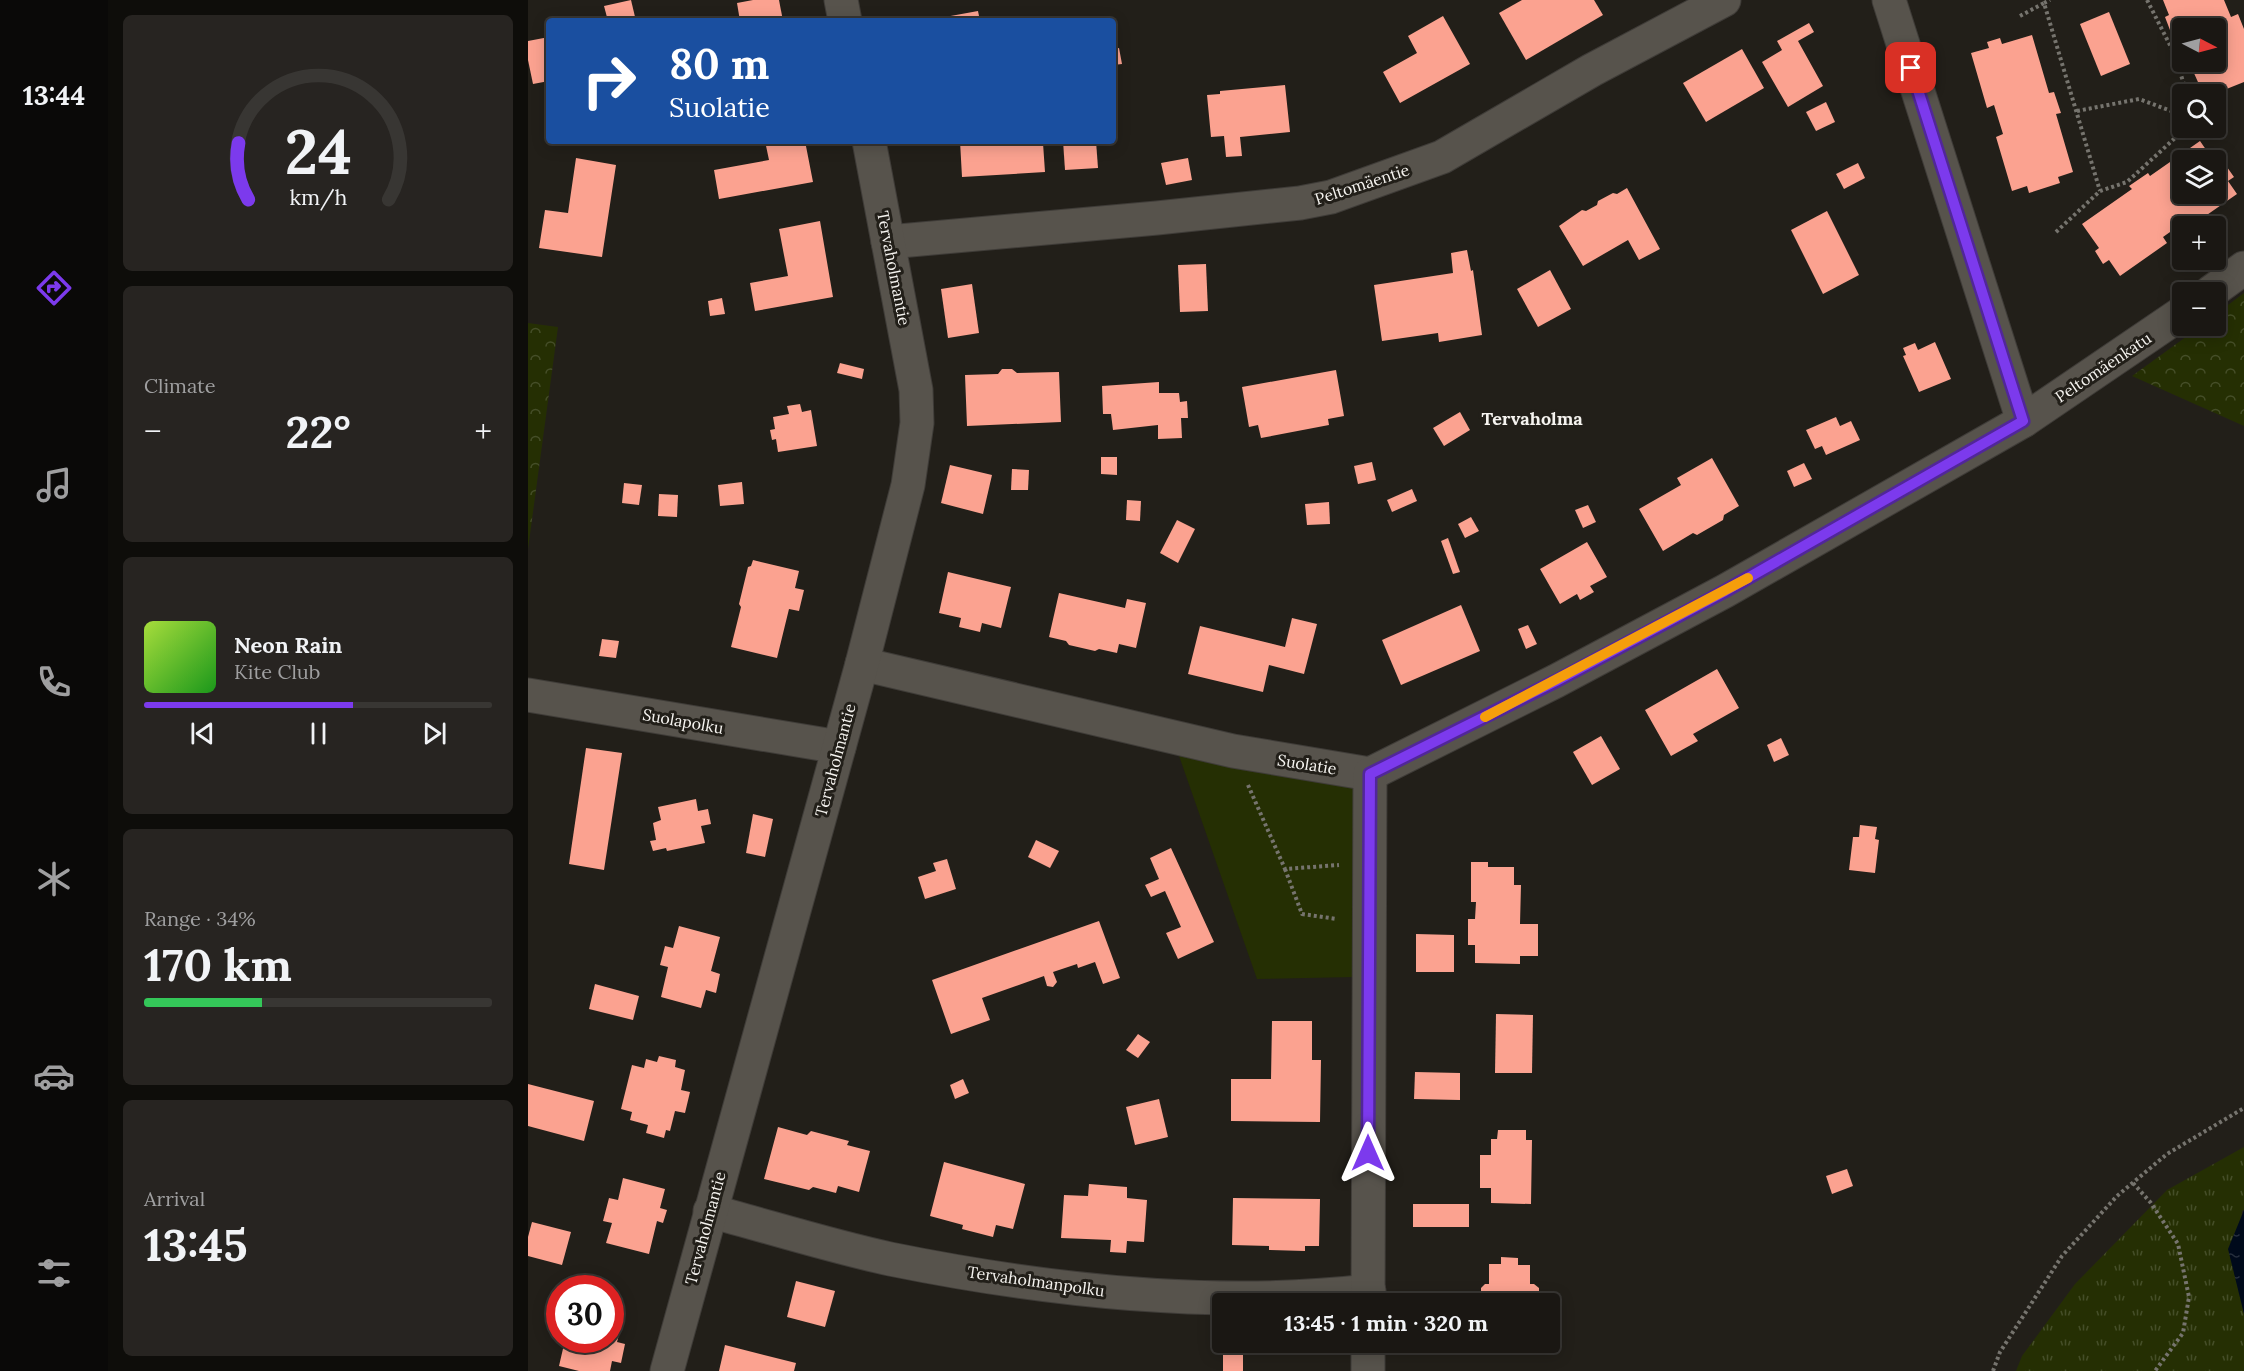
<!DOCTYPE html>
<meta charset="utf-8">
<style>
body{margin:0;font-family:Lora,serif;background:#272421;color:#f1f3f6;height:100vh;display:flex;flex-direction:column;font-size:22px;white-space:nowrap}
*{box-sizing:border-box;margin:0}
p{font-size:20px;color:#9f9fa0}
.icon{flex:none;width:33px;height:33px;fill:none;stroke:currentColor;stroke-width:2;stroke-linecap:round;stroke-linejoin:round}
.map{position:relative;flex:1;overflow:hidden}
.drawer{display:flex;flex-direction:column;gap:15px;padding:15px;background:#0e0d0a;width:420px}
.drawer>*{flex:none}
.top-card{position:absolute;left:18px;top:18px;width:570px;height:126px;border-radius:6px;box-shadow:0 3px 15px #0003,0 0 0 2px #383633;background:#1a4fa0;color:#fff;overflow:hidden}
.needle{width:39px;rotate:96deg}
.tools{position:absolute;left:1644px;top:18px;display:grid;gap:12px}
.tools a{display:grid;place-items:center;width:54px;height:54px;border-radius:6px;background:#1a1713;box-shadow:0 3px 15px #0003,0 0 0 2px #383633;font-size:30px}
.speed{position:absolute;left:18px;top:1275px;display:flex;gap:12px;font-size:30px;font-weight:700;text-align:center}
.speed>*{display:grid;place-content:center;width:78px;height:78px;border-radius:50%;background:#1a1713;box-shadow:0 3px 15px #0003,0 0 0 2px #383633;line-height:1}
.speed .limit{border:9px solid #d22;background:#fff;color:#111}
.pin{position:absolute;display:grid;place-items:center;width:51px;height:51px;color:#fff;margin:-26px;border-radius:12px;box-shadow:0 3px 9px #0006}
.me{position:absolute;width:66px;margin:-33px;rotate:0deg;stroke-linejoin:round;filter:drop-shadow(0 0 4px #0008)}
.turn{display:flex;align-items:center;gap:21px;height:126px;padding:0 24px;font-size:27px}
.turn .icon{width:78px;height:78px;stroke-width:2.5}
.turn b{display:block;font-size:42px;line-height:51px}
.big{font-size:45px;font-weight:800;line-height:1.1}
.drawer .tile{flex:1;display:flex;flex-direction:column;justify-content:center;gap:9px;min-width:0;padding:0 21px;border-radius:9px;background:#272421}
.drawer .dial{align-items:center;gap:0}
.dial svg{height:156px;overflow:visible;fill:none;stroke:#383633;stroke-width:7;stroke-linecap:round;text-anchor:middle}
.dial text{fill:#f1f3f6;stroke:none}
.song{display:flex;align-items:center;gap:18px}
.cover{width:72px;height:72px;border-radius:9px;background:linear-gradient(135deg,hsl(80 70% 55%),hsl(120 70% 35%))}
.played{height:6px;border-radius:3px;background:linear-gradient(90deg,#7c3aed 60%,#383633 60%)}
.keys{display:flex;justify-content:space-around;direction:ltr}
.heat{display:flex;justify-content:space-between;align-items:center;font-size:33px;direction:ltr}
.charge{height:9px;border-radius:4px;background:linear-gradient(90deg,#34c759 34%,#383633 0)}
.trip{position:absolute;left:684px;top:1293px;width:348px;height:60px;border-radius:6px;background:#1a1713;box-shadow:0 3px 15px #0003,0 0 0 2px #383633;font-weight:800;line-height:60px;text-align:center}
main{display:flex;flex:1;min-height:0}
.tab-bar{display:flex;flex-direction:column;width:108px;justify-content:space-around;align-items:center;background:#0a0908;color:#9f9fa0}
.tab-bar .icon{width:42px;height:42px}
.tab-bar .active{color:#7c3aed}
.tab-bar b{font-size:27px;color:#f1f3f6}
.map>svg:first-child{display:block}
.grass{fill:url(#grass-tufts)}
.forest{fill:url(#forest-crowns)}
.park{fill:#252f03}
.water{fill:url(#water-ripples)}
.building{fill:#fba290;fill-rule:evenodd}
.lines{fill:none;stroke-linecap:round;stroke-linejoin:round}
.street-casing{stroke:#3f3c38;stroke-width:35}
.path{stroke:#76746e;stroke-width:4;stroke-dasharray:3 3;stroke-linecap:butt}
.street{stroke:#57534c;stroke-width:33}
.route-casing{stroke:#51269a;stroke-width:15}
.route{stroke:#7c3aed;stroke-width:10}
.slow{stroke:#f59e0b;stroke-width:10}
.labels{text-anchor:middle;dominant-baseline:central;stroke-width:6;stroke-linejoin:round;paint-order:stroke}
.street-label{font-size:16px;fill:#f5f3ef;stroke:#221f19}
.neighbourhood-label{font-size:18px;font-weight:bold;fill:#f5f3ef;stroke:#221f19}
</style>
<main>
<nav class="tab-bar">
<b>13:44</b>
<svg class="icon active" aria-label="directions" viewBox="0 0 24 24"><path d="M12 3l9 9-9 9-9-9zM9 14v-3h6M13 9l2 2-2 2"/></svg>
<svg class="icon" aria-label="music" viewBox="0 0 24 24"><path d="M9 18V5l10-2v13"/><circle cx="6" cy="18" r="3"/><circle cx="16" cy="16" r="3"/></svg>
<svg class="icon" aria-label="phone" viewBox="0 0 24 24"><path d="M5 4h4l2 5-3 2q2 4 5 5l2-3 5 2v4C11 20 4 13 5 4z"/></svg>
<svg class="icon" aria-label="climate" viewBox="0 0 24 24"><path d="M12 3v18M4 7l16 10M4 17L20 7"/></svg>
<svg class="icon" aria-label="car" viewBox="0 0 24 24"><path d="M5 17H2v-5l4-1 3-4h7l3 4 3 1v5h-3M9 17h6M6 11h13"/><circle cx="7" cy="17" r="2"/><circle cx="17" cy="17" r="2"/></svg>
<svg class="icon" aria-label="filters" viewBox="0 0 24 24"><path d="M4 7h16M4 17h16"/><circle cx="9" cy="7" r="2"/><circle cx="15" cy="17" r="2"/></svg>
</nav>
<section class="drawer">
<div class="tile dial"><svg viewBox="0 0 100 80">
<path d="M14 69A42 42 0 1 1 86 69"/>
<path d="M14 69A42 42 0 0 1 9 40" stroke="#7c3aed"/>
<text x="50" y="56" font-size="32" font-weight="700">24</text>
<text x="50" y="72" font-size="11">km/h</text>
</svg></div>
<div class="tile"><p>Climate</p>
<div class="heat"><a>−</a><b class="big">22°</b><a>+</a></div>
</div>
<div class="tile">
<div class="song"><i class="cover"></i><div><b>Neon Rain</b><p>Kite Club</p></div></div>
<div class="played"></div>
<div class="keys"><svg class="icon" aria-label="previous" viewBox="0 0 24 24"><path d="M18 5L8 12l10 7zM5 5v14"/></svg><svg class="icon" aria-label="pause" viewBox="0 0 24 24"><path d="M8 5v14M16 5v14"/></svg><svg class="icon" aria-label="next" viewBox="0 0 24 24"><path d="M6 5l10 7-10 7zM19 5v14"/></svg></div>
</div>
<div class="tile"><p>Range · 34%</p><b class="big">170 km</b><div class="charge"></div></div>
<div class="tile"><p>Arrival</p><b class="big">13:45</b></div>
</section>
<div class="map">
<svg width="1716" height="1371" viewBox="0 0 1716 1371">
<defs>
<pattern id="grass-tufts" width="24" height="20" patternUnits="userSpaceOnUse" patternTransform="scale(1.5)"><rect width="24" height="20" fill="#252f03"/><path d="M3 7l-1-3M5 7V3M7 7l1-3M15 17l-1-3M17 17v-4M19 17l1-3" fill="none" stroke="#454e28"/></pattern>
<pattern id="forest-crowns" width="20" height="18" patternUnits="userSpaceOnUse" patternTransform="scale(1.5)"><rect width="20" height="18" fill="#252f03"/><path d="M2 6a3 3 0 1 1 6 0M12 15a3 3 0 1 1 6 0" fill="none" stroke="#454e28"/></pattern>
<pattern id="water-ripples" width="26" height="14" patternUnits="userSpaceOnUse" patternTransform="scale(1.5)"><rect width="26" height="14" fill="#000a1b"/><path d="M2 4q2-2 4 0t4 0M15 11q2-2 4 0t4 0" fill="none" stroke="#262e3c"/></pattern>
</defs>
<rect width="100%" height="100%" fill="#221f19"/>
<path class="grass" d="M1716 1147V1210L1714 1211 1712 1292 1716 1314V1371H1488L1494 1356 1547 1284 1639 1190Z"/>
<g class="forest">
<path d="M1716 293V426L1604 376 1673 326H1688V314Z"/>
<path d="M0 323 30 327 0 549Z"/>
</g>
<path class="park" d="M650 753 826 787 827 977 729 979Z"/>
<path class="water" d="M1716 1210V1314L1700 1249Z"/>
<g class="building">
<path d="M103 0 108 21H80L76 6Z"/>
<path d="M225 0H251L255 21H212L209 3Z"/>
<path d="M994 0H1066L1075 15 998 60 971 13Z"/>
<path d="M1635 0H1696L1703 17 1710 14 1716 29V82L1691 92 1686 85 1674 91 1661 62H1688V28H1654V47L1650 36 1645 38 1637 17 1641 15Z"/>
<path d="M450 11 452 21H406V19Z"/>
<path d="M1581 12 1602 64 1573 76 1552 24Z"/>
<path d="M915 16 942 64 872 103 855 72 889 53 880 36Z"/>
<path d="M1281 23 1286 32 1270 41 1295 86 1260 107 1234 62 1254 50 1249 41Z"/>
<path d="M1504 35 1521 93 1526 92 1533 113 1528 114 1545 172 1530 177 1532 183 1501 193 1499 186 1484 191 1468 137 1475 134 1466 105 1459 108 1443 53 1461 48 1459 42 1472 38 1474 44Z"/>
<path d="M21 37V81L5 84 0 60V41Z"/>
<path d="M591 48 594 64 585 65V49Z"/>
<path d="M1214 49 1236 88 1178 122 1155 83Z"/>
<path d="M757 85 762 132 712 137 714 156 698 157 696 136 683 137 679 95 692 94V91Z"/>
<path d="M1298 102 1307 122 1288 131 1278 112Z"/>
<path d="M237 141H277L285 182 191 199 186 170 241 160Z"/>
<path d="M432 141H477V146L515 143 517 172 434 177Z"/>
<path d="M535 141H568L570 168 537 170Z"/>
<path d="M1672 141 1681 154 1687 150 1706 177 1700 181 1709 194 1663 226 1659 220 1635 237 1639 243 1592 276 1581 260 1575 264 1567 251 1571 248 1554 224 1604 189 1601 186 1620 173 1622 176ZM1654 160H1688V194H1654Z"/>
<path d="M48 158 88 165 74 257 11 248 17 210 40 213Z"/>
<path d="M660 158 664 180 638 185 633 163Z"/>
<path d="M1330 163 1337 178 1316 189 1308 174Z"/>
<path d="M1099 188 1132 249 1111 260 1100 240 1055 266 1031 226 1054 210 1058 211 1069 205 1070 201 1085 193 1089 194Z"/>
<path d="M1299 211 1331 275 1295 294 1263 230Z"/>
<path d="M292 221 305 297 227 311 222 283 260 276 251 229Z"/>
<path d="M939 250 943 271 945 270 954 335 911 342 910 333 854 341 846 285 925 273 923 253Z"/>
<path d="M678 264 680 311 652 312 650 265Z"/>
<path d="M1022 270 1043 309 1010 327 989 289Z"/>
<path d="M444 284 451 333 420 338 413 289Z"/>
<path d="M194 298 197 314 182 316 180 301Z"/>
<path d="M1407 342 1423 379 1391 392 1375 356 1378 355 1375 348 1387 343 1390 350Z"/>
<path d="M312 363 336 369 334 379 309 373Z"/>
<path d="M474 369H484L489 373 531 372 533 422 439 426 437 375 470 374Z"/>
<path d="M808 370 816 416 800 419 801 425 733 438 730 425 721 427 714 387Z"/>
<path d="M631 382V393H651L652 402 659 401 660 418H653L654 438 630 439V425L585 430 583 414H575L574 386Z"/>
<path d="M272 404 274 412 283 410 289 446 250 452 248 439 244 440 242 430 247 429 245 417 261 414 259 406Z"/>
<path d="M932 412 942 430 916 446 905 428Z"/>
<path d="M1308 417 1312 426 1323 421 1332 440 1298 455 1294 446 1287 449 1278 430Z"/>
<path d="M573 457H589V475L573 474Z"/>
<path d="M1184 458 1211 506 1196 515 1195 520 1169 535 1165 533 1135 551 1111 509 1153 485 1149 478Z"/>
<path d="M844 462 848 480 830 484 826 466Z"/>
<path d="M1276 463 1284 479 1266 487 1259 471Z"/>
<path d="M422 465 464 475 455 514 413 503Z"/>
<path d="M484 469 501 470 500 490H483Z"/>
<path d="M214 482 216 504 192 506 190 485Z"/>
<path d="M96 483 114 485 111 505 94 503Z"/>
<path d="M884 489 889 501 864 512 859 500Z"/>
<path d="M131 494 150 495 149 517 130 516Z"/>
<path d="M599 500 613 501 612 521 598 520Z"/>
<path d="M801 502 802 524 779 525 777 504Z"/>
<path d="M1060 505 1068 522 1055 528 1047 510Z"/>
<path d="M943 517 951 531 937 538 930 524Z"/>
<path d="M649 520 667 529 650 563 632 553Z"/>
<path d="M920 538 932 572 925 574 913 541Z"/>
<path d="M1059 542 1079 577 1062 586 1066 592 1052 600 1049 594 1032 604 1012 569Z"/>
<path d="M225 560 271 571 267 588 276 590 271 611 261 609 249 658 203 647 213 607 211 604 220 567 223 566Z"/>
<path d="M420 572 483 587 473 628 454 623 452 632 431 627 433 618 411 613Z"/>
<path d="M531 593 597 608 599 599 618 603 608 648 591 644 589 653 571 649 567 651 541 645 538 641 521 637Z"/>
<path d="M933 605 952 651 873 685 854 640Z"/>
<path d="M764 618 789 624 776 674 741 665 735 692 660 674 672 626 757 647Z"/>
<path d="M1000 625 1009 644 998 649 990 629Z"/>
<path d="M74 639 91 641 88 658 71 656Z"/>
<path d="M1189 669 1211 708 1165 734 1170 741 1143 756 1117 710Z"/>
<path d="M1073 736 1092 769 1064 785 1045 752Z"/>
<path d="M1253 738 1261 755 1246 762 1239 745Z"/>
<path d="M58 748 94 753 76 870 41 864Z"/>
<path d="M168 799 170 811 180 809 183 824 173 826 177 843 139 851 138 848 125 851 122 841 128 840 125 823 133 820 130 807Z"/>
<path d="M225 814 245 819 237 857 218 853Z"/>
<path d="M1332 825 1349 827 1347 839 1351 840 1347 873 1321 870 1325 837H1331Z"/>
<path d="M508 840 531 851 522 868 500 857Z"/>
<path d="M643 848 686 942 650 959 638 933 653 927 637 891 623 897 617 885 631 879 622 858Z"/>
<path d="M419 859 428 889 397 899 390 877 408 871 405 863Z"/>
<path d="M943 862H960V867H986V885H993L992 924H1010V956H992V964L947 963V945H940V919H947L948 902H943Z"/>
<path d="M571 921 592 978 575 984 567 962 550 968 549 964 525 972 529 982 525 987 519 986 516 976 454 998 462 1020 423 1034 404 980Z"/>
<path d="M151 926 192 937 183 971 192 974 188 993 178 990 173 1008 133 997 140 967 132 965 137 946 145 948Z"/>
<path d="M888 934 926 935V972H888Z"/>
<path d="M67 984 111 996 105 1020 61 1009Z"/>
<path d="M968 1014 1005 1015 1004 1073H967Z"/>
<path d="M744 1021H784V1060H793L792 1122 703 1121V1079H743Z"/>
<path d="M610 1034 622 1042 610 1058 598 1050Z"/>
<path d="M131 1056 148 1060 147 1067 157 1070 153 1090 162 1092 157 1113 147 1111 142 1131 138 1130 136 1138 118 1133 120 1125 102 1120 104 1112 93 1109 104 1065 116 1068 118 1059 129 1062Z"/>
<path d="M887 1072 932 1073V1100L886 1099Z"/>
<path d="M435 1079 441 1093 427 1099 422 1085Z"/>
<path d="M0 1084 66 1101 56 1141 0 1126Z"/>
<path d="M631 1099 640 1137 607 1145 598 1107Z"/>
<path d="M250 1127 279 1135 283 1131 321 1141 319 1145 342 1151 331 1192 310 1186 308 1193 285 1187 281 1190 236 1179Z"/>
<path d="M970 1130H998V1140H1004L1003 1204 963 1203V1188H952V1155H963V1139H969Z"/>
<path d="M416 1162 497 1184 485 1229 468 1225 465 1237 434 1229 435 1225 402 1216Z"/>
<path d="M1319 1169 1325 1186 1304 1194 1298 1176Z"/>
<path d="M95 1178 137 1189 132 1208 139 1210 135 1223 129 1221 121 1254 78 1243 84 1223 75 1221 81 1198 90 1200Z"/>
<path d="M561 1184 599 1187V1198L619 1200 616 1242 599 1241 598 1253 582 1252 583 1240 533 1238 536 1195 560 1196Z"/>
<path d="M705 1198 792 1199 791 1246H777V1251L741 1250V1246L704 1245Z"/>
<rect x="885" y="1204" width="56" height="23"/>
<path d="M4 1222 43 1232 34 1265 0 1256V1237Z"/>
<path d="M973 1257 990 1258V1265H1002V1284H1006L1011 1288V1300L1006 1304H961L956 1303 953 1299V1288L957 1284H961V1264H973Z"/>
<path d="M268 1281 307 1291 297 1327 259 1317Z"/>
<path d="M82 1321 94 1324 89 1342 97 1344 93 1363 84 1361 82 1371H51L31 1366 37 1340H82Z"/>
<path d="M695 1342 715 1343V1371H695Z"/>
<path d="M884 1342H925L924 1355H884Z"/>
<path d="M197 1345 268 1363 266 1371H191Z"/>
</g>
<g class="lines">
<defs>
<g id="street">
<path d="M313 0 317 21"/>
<path d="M1361 0 1495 421"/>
<path d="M360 242 629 218 772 203 803 197 914 157 1064 70 1196 0"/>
<path d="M1683 292 1716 268"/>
<path d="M334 664 705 751 842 774 1028 681 1197 591 1495 421 1654 313"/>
<path d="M0 695 311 747"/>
<path d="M182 1211C242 1227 302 1246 362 1259 515 1290 686 1309 841 1291"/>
<path d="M840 1304 842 774"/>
<path d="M139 1371 334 664 380 485 389 423 388 390 341 141"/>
<path d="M840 1371V1342"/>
</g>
</defs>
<use href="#street" class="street-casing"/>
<g class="path">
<path d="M1619 0 1646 53 1659 94"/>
<path d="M1516 3 1522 0"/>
<path d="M1492 16 1516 3 1572 191"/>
<path d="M1549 111 1611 99 1654 115"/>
<path d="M1688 126 1698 130"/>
<path d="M1528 232 1572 191 1599 182 1658 128"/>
<path d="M720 785 757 869 811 865"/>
<path d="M757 869 774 914 809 919"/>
<path d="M1605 1183 1623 1203 1650 1244 1661 1297 1655 1333 1627 1371"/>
<path d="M1465 1371 1472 1352 1534 1256 1589 1196 1639 1154 1716 1108"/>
</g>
<use href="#street" class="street"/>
</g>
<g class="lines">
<defs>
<path id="route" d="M840 1153 842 774 1028 681 1197 591 1495 421 1383 68"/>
</defs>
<use href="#route" class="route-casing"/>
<use href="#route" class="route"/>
<path class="slow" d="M957 717 1220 578"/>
</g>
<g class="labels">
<g class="street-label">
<text transform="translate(834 184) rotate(-18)">Peltomäentie</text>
<text transform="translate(366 268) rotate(79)">Tervaholmantie</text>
<text transform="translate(1575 367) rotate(-34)">Peltomäenkatu</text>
<text transform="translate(155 721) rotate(10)">Suolapolku</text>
<text transform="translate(307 760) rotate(-75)">Tervaholmantie</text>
<text transform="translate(779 764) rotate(9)">Suolatie</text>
<text transform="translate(177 1228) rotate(-75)">Tervaholmantie</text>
<text transform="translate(508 1281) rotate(8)">Tervaholmanpolku</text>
</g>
<g class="neighbourhood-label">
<text x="1004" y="418">Tervaholma</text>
</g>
</g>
</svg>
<div class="tools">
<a><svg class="needle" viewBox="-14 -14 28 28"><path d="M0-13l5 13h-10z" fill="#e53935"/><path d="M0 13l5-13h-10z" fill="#9f9fa0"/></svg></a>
<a><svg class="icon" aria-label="search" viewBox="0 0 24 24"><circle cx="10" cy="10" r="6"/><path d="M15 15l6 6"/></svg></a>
<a><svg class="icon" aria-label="layers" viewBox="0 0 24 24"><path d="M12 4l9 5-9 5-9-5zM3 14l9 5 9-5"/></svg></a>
<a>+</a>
<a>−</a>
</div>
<div class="speed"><div class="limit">30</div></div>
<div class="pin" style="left:1383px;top:68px;background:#d93025"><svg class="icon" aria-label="arrive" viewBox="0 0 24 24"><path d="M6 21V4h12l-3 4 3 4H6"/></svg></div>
<svg class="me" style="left:840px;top:1153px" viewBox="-20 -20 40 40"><path d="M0-17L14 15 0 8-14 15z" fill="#7c3aed" stroke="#fff" stroke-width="4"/></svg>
<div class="trip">13:45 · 1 min · 320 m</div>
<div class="top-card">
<div class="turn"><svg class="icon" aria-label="right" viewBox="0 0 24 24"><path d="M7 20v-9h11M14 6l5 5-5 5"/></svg><div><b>80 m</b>Suolatie</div></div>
</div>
</div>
</main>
